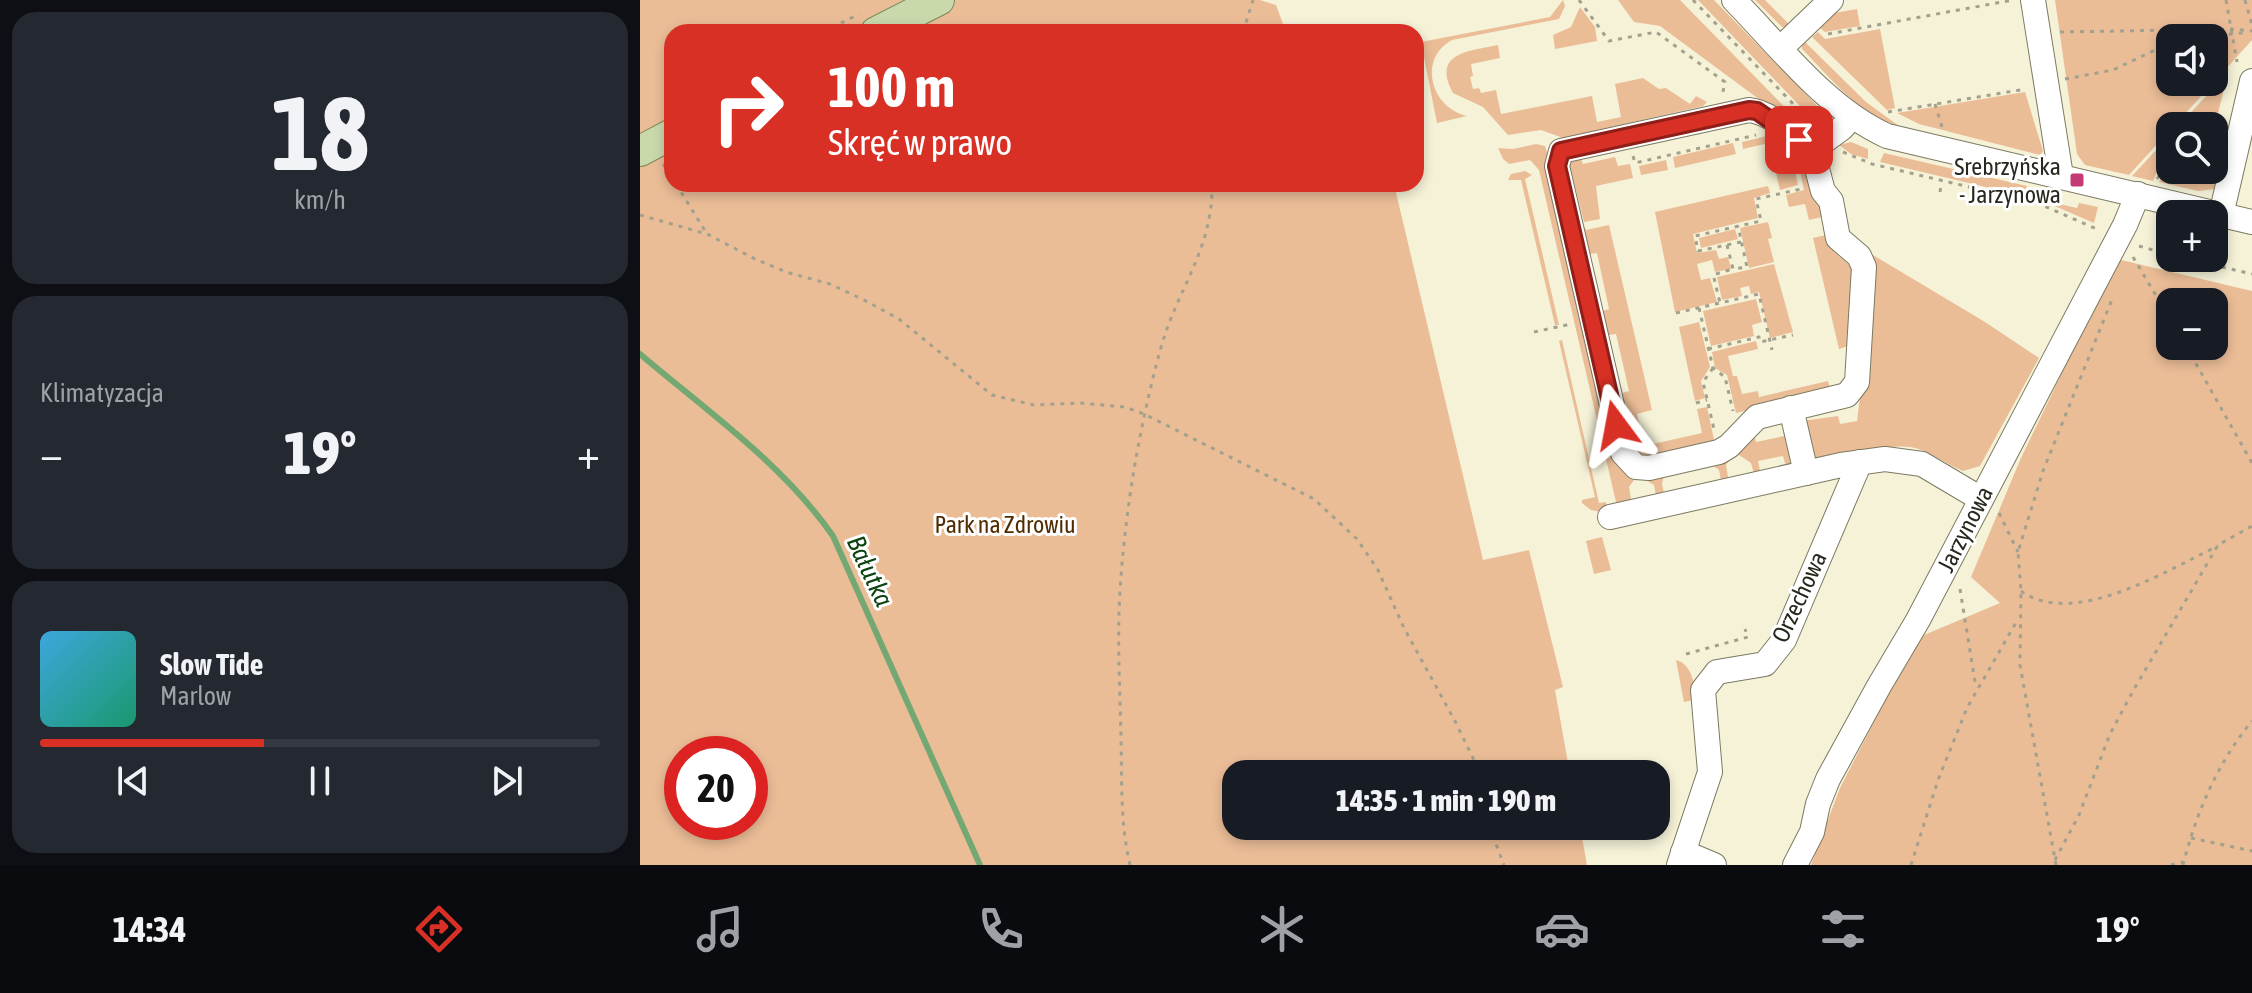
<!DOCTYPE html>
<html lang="pl">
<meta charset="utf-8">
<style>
body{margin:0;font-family:"Asap Condensed",sans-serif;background:#242831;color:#f1f3f6;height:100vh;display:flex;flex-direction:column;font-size:30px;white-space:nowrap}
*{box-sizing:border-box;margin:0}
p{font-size:26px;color:#9ea1a6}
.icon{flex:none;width:44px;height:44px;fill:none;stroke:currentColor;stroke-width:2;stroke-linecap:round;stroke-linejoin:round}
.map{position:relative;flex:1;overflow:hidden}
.sheet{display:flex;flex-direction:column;gap:12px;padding:12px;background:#0d0f14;width:640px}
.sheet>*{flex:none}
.banner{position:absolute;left:24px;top:24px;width:760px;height:168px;border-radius:24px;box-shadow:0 4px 12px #0003;background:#d93025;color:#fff;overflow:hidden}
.tools{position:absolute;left:1516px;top:24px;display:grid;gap:16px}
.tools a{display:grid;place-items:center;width:72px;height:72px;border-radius:16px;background:#171b24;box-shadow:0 4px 12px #0003;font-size:40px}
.speed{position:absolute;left:24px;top:736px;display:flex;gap:16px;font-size:40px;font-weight:700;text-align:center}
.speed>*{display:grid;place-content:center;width:104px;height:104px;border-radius:50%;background:#171b24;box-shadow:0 4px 12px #0003;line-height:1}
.speed .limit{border:12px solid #d22;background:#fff;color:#111}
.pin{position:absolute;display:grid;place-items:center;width:68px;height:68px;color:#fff;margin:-34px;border-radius:16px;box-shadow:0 4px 12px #0006}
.me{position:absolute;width:88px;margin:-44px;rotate:347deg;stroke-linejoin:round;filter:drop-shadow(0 0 6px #0008)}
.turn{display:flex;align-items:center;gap:28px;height:168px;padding:0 32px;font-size:36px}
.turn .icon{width:104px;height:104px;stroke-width:2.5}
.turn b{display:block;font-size:56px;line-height:68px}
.big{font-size:60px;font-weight:800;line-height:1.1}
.sheet .tile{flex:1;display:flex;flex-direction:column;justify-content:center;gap:12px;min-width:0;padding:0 28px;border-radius:24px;background:#242831}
.sheet .dial{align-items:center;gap:0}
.dial b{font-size:104px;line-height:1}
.song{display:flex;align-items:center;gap:24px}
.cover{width:96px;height:96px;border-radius:12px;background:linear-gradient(135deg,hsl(200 70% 55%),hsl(160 70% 35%))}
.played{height:8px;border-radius:4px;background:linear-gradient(90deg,#d93025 40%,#363941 40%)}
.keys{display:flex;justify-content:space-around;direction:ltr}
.heat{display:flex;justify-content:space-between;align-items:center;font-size:44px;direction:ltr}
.trip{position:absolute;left:582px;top:760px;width:448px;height:80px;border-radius:24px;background:#171b24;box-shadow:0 4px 12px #0003;font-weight:800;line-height:80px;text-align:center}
.menu{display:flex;height:128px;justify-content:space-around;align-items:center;background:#090b0e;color:#9ea1a6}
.menu .icon{width:56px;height:56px}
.menu .on{color:#d93025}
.menu b{font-size:36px;color:#f1f3f6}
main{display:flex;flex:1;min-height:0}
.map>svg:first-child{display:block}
.green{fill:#ebbd97;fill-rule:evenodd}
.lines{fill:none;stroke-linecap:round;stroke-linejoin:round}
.stream{stroke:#74a873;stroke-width:6}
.minor-casing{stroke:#7b7961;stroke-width:26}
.major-casing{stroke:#7b8a56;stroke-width:32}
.path{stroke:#a3a18d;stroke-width:3;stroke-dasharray:4 6;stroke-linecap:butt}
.minor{stroke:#fff;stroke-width:24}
.major{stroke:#cad9ac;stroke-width:30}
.route-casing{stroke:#8d1f18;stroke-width:20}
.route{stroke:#d93025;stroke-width:14}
.poi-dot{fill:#c43a73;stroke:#fff;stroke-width:3}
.labels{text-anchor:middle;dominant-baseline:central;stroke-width:6;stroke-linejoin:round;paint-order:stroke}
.poi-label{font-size:24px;fill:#29281e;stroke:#fff;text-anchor:end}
.park-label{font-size:24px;fill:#512c02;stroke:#fff}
.street-label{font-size:24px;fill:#29281e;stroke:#fff}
.water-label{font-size:26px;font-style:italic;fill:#0b440f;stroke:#fff}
</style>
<main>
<section class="sheet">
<div class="tile dial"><b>18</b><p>km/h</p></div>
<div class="tile"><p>Klimatyzacja</p>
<div class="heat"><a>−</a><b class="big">19°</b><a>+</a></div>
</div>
<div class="tile">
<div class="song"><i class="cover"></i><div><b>Slow Tide</b><p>Marlow</p></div></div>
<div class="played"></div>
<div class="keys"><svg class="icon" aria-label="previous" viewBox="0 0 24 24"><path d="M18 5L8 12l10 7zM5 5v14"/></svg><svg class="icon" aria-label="pause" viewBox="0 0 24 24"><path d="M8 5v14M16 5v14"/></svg><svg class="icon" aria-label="next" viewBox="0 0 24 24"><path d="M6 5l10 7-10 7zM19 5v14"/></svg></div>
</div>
</section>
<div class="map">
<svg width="1612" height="865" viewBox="0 0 1612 865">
<rect width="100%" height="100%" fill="#f5f2d8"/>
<g class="green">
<path d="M0 0H620L636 5 646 32H32V184H754L843 560 889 550 923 687 915 690 930 774H596V826H940L947 865H0ZM42 754H110V822H42Z"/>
<path d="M923 0 925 6 919 19 812 40C777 59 791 108 827 116L797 123 781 42 910 17Z"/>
<path d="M978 0H1040L1172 135 1170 137 1020 26 994 22Z"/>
<path d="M1058 0H1074L1185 114 1188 124 1183 130Z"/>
<path d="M1115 0H1125L1152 27H1142Z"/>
<path d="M1415 0H1612V40L1574 82V38H1530V82H1574L1534 126H1530V130L1489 175 1445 165 1437 154Z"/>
<path d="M940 7 955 27 957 41 915 49 913 35 931 27Z"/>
<path d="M1217 9 1220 26 1185 32 1180 28 1194 13Z"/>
<path d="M1240 29 1255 108 1247 110 1172 37 1178 32 1185 39Z"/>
<path d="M1162 39 1226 102 1259 126C1219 116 1190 77 1162 49Z"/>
<path d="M858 45 860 58 831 64 833 76 830 77 833 89 839 88 841 93 856 90 861 114 952 96 957 122 981 117 975 84 1003 78 1019 89 1026 88 1050 104 1056 96 1067 102 1063 106 923 138 901 130 868 135 843 107 813 93C791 53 829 51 858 45Z"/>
<path d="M1588 73 1574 129V126H1538Z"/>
<path d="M1385 92 1403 151 1400 155 1279 124 1257 113Z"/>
<path d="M1131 135 1150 148 1158 185 1140 190 1129 143 1103 149 1102 142Z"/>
<path d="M1530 135V155L1521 163 1513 181 1492 176Z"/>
<path d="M1211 142 1228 149V159L1211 154 1199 145Z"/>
<path d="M1093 143 1096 154 1035 168 1033 157Z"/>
<path d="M896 144 905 146 907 152 972 455 1024 476 1022 484 1025 498 1017 500 1014 485 1002 478 994 480 989 487 992 505H978L976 502 899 170 890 160 869 164 863 159 858 148 873 149Z"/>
<path d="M1159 148 1183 213 1182 217 1169 220 1165 204 1149 207 1146 195 1164 190 1156 152Z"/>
<path d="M1244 153 1387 186 1386 190 1393 192 1392 198 1240 162Z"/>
<path d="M940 157 943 164 975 157 978 166 990 164 993 178 956 186 960 219 944 222 933 178 926 179 930 162Z"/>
<path d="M1574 157H1585L1575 189 1558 191 1519 182 1530 162V170H1574Z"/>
<path d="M1026 160 1028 170 1001 175 999 166Z"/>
<path d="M885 171 892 175 885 179 919 325H915L881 180H868L871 174Z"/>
<path d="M1128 186 1130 193 1114 198 1118 218 1053 234 1057 253 1076 250 1079 259 1088 257 1091 269 1075 272 1072 260 1057 264 1061 280 1070 278 1077 302 1035 312 1015 212Z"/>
<path d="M1405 194 1420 198 1419 204 1437 208 1439 203 1458 207 1454 223 1403 201Z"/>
<path d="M1128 222 1132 238 1128 239 1134 262 1109 268 1100 228Z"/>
<path d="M969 225 1012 410 997 414 1004 446 1062 433 1057 409 1067 407 1075 444 1007 460 992 455 975 395 989 391 976 334 962 336 957 313 969 309 957 253 943 255 937 228 944 226 946 230Z"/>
<path d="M1095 229 1098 239 1061 248 1059 238Z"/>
<path d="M1186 235 1194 252 1212 267 1208 346 1199 349 1173 238Z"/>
<path d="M1233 255 1345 322 1399 358 1340 466 1323 471C1305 464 1289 450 1270 447 1237 443 1205 463 1174 458L1162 421 1198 416 1200 424 1217 421 1225 357Z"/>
<path d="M1477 259 1612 291V865H1171L1200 788 1277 638 1360 603 1331 577 1381 458ZM1530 302H1574V346H1530Z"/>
<path d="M1134 264 1153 332 1130 338 1119 292 1111 294 1109 286 1100 288 1102 296 1082 300 1077 277Z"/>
<path d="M1116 299 1122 322 1112 325 1114 336 1071 346 1063 311Z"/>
<path d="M1059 322 1070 367 1061 381 1065 398 1055 401 1039 327Z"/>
<path d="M922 340 959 503 966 502V506L961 512 951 510 942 503V500L955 497 919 341Z"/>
<path d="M1116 341 1118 349 1088 356 1093 376H1097L1102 394 1118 391 1119 397 1188 381 1190 388 1188 392 1096 413 1087 375 1075 368 1072 352Z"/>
<path d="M1114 434 1116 442 1149 435 1153 465 1147 470 1143 456 1118 461 1121 476 1115 477 1111 463 1099 455 1092 457 1086 465 1089 483 1082 485 1079 470 1072 465 1103 450Z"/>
<path d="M962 537 971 570 954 574 946 541Z"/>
<path d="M1036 660C1052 664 1056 686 1054 700L1044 702Z"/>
</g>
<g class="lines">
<path class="stream" d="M0 354C67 411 142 463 193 536L340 865"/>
<defs>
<g id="minor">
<path d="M1094 0C1140 47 1187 109 1247 136L1612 222"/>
<path d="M1393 0 1421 176"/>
<path d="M1141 48 1191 0"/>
<path d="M1172 150 1183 191 1191 201 1198 238 1219 256 1224 267 1217 382 1207 395 1117 417 1089 446 1079 452 1009 468 996 467 983 453 917 166 921 151 1109 110C1131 112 1156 137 1172 150L1202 128 1212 117"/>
<path d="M1581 215 1612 81"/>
<path d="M1151 408 1166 473"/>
<path d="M970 517 1201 465 1245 459 1282 464 1341 499"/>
<path d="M1043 852 1074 865"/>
<path d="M1039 865 1070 772 1063 690 1077 672 1125 664 1144 640 1220 462"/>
<path d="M1155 865 1172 832 1178 804 1188 779 1239 686 1278 620 1485 225 1498 194"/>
</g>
<g id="major">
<path d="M236 32 299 0"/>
<path d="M0 151 32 134"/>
</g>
</defs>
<use href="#minor" class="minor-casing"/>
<use href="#major" class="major-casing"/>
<g class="path">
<path d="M939 0 969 41 1016 32 1085 82 1082 96"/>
<path d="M1053 0 1160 111"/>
<path d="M1586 0 1597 62"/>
<path d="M1605 0 1612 25"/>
<path d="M183 32 219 14"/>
<path d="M603 32 613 0"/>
<path d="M1420 32 1592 29 1612 31"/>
<path d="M1188 34 1373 0"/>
<path d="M1559 38 1608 32"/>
<path d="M1425 79 1473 70 1530 43"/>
<path d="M1295 104 1302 127"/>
<path d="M1248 112 1386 89"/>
<path d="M1203 152 1232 164 1397 203 1459 230"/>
<path d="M993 156 995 163 1116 135"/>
<path d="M23 164 32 177"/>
<path d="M1517 179 1530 159"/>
<path d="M36 184 67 234"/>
<path d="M1300 192 1301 186"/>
<path d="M0 215 67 234 113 258 146 272 190 284 224 300 259 319 352 395 394 405 440 403 485 407 504 414 674 499 717 539 738 570 764 628 816 723 833 758 836 774"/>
<path d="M1101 242 1058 251 1055 236 1121 221 1116 199 1161 189"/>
<path d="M1087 245 1093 269 1107 267 1098 226"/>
<path d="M1499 246 1530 255"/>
<path d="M1493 257 1530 319"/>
<path d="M1543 258 1612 274"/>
<path d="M1076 274 1093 269"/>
<path d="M1074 278 1080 303"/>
<path d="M1059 308 1073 368 1085 377 1093 411"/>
<path d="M1036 313 1119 294 1132 350"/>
<path d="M894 332 931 324"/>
<path d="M1546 346 1612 463"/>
<path d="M1068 349 1119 337 1120 342 1153 335"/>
<path d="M1073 368 1063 382 1074 429"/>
<path d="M1056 403 1067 400"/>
<path d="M1359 513 1378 552"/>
<path d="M1320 589 1336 688"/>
<path d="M1381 591C1434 629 1527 570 1578 546"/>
<path d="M1046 654 1108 637 1105 629"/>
<path d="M849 826 864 865"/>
<path d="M1551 838 1612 851"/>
<path d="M1415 860 1439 815 1470 734 1493 691 1578 545 1612 526"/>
<path d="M490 865C480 823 482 780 481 738 480 689 477 640 480 591 485 511 499 428 520 351 536 290 573 251 572 184"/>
<path d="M1271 865 1298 780 1327 708 1378 619"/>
<path d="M1416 865 1380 665 1381 591 1378 552 1403 471 1473 297"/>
<path d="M1531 865 1543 862"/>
<path d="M1543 865C1556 813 1578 762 1612 721"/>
</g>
<use href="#minor" class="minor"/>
<use href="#major" class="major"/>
</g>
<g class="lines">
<defs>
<path id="route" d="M976 425 917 166 921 151 1109 110 1117 111 1159 140"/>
</defs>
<use href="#route" class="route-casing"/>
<use href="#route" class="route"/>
</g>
<rect class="poi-dot" x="1429" y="172" width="16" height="16" rx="4"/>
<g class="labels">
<g class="poi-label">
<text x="1421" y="166">Srebrzyńska<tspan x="1421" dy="28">- Jarzynowa</tspan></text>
</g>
<g class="park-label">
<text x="365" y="524">Park na Zdrowiu</text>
</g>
<g class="street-label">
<text transform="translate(1325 529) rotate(-63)">Jarzynowa</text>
<text transform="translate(1159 597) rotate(-65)">Orzechowa</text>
</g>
<g class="water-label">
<text transform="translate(230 571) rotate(65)">Bałutka</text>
</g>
</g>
</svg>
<div class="tools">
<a><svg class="icon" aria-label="sound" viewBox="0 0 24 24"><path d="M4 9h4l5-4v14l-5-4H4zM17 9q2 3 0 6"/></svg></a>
<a><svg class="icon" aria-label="search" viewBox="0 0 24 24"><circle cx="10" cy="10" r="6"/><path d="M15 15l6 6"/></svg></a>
<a>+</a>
<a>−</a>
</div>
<div class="speed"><div class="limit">20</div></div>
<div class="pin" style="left:1159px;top:140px;background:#d93025"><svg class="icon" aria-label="arrive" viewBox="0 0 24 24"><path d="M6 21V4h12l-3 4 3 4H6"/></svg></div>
<svg class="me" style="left:976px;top:425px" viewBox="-20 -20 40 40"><path d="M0-17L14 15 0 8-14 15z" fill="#d93025" stroke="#fff" stroke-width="4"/></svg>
<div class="trip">14:35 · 1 min · 190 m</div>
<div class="banner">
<div class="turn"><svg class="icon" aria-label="right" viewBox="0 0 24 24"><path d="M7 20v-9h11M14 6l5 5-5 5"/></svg><div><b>100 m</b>Skręć w prawo</div></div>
</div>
</div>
</main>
<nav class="menu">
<b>14:34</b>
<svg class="icon on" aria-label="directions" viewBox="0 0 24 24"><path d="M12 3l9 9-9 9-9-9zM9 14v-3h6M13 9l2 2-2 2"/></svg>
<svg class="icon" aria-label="music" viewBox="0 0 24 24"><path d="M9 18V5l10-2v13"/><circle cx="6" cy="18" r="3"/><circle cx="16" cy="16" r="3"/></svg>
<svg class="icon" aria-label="phone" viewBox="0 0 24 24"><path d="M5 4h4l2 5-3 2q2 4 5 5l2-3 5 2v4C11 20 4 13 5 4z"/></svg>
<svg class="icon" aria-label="climate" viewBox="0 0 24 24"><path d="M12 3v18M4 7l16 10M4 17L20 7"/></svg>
<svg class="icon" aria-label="car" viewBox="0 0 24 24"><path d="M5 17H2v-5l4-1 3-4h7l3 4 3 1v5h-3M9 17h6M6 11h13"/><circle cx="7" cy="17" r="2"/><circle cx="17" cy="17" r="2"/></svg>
<svg class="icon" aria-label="filters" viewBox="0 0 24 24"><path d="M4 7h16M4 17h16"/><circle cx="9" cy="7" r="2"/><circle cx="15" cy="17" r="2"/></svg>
<b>19°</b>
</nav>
